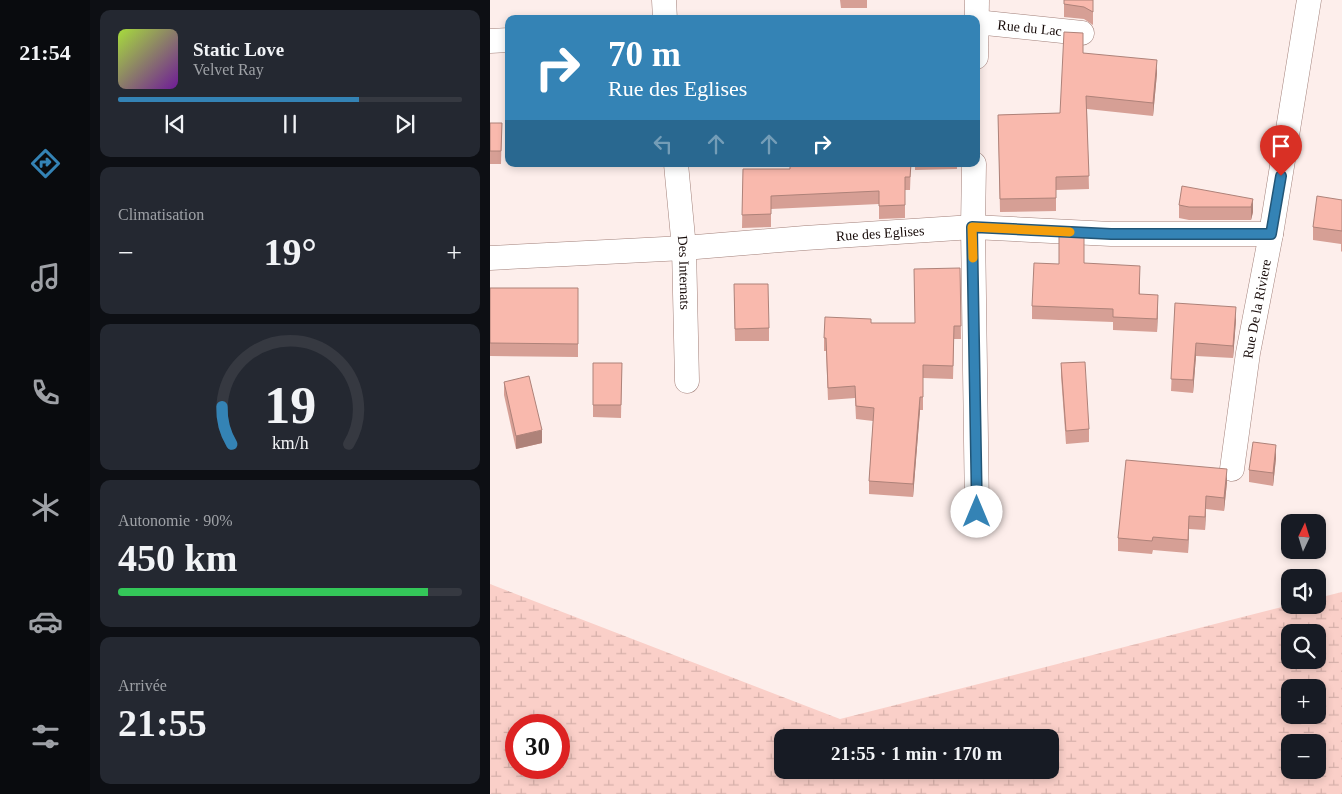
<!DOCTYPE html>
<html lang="fr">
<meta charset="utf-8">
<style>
body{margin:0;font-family:Georgia,serif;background:#242831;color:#f1f3f6;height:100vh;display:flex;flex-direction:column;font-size:19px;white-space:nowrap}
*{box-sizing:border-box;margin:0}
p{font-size:16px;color:#9ea1a6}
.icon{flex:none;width:28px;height:28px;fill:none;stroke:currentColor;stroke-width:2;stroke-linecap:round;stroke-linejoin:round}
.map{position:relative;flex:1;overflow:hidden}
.details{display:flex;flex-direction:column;gap:10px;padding:10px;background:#0d0f14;width:400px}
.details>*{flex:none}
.banner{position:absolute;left:15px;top:15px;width:475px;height:152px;border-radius:10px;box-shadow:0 2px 8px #0003;background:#3483b5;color:#fff;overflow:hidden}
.needle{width:32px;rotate:4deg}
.buttons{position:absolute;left:791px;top:514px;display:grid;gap:10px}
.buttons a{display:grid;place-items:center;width:45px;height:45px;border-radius:10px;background:#171b24;box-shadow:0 2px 8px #0003;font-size:25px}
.speed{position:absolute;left:15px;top:714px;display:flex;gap:10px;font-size:25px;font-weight:700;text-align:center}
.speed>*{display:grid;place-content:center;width:65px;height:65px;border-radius:50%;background:#171b24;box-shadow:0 2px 8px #0003;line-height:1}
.speed .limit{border:8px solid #d22;background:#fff;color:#111}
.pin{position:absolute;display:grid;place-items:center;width:42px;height:42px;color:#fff;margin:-51px -21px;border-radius:50% 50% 50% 0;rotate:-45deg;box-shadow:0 0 5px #0007}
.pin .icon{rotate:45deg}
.me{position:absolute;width:55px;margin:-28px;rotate:0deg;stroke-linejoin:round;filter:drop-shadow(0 0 4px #0008)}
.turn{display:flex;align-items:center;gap:18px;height:105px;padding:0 20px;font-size:22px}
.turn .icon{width:65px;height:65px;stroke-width:2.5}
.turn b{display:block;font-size:35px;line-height:42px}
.lanes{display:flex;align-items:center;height:48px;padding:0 20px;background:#0003;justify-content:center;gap:25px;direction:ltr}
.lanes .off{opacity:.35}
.big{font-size:38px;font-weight:700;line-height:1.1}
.details .card{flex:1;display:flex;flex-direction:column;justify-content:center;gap:8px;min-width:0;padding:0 18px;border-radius:10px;background:#242831}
.details .dial{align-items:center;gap:0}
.dial svg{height:130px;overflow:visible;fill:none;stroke:#363941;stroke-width:7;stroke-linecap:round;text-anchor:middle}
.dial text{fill:#f1f3f6;stroke:none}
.song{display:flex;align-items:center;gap:15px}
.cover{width:60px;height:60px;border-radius:8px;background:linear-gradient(135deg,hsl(80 70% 55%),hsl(280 70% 35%))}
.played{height:5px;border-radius:2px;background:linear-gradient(90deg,#3483b5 70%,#363941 70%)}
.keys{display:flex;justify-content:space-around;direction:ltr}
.heat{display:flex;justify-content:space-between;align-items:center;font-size:28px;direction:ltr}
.charge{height:8px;border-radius:4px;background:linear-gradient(90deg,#34c759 90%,#363941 0)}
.trip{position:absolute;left:284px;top:729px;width:285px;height:50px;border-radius:10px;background:#171b24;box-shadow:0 2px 8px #0003;font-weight:700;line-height:50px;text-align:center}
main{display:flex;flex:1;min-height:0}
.tabs{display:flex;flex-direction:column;width:90px;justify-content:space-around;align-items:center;background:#090b0e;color:#9ea1a6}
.tabs .icon{width:35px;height:35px}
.tabs .selected{color:#3483b5}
.tabs b{font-size:22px;color:#f1f3f6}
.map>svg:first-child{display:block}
.wetland{fill:url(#wetland-marsh);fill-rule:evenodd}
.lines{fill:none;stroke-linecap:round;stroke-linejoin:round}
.minor-casing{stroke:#a2807a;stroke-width:25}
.minor{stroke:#fff;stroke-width:24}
.wall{fill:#d69f95}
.shaded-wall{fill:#ae8279}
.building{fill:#f9b9ad;stroke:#ae8279}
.route-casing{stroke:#225576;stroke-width:12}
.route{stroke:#3483b5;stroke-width:9}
.slow{stroke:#f59e0b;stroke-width:9}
.labels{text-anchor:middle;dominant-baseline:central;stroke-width:4.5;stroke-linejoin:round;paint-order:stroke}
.street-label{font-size:14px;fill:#170b09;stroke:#fdeeeb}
</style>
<main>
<nav class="tabs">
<b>21:54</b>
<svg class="icon selected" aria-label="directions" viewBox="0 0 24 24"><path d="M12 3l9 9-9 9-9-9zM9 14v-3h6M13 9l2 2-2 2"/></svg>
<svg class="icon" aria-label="music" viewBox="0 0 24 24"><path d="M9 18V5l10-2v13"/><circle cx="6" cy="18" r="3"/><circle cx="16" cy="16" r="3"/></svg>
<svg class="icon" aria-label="phone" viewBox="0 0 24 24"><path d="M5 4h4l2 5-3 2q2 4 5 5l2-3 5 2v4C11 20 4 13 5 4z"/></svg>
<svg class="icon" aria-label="climate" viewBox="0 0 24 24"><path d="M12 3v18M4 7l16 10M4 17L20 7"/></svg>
<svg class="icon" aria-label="car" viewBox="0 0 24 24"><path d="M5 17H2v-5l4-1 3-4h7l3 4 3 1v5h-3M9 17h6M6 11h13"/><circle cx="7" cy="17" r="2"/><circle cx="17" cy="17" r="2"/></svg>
<svg class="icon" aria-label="filters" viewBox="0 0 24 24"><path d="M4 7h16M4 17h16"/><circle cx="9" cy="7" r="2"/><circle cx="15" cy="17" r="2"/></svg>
</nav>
<section class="details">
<div class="card">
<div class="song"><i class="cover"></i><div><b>Static Love</b><p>Velvet Ray</p></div></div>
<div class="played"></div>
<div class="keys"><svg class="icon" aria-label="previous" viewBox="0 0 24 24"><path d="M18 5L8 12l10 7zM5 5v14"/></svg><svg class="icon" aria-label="pause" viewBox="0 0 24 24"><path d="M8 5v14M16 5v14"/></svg><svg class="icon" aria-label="next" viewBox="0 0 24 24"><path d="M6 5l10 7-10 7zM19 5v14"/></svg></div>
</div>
<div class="card"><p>Climatisation</p>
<div class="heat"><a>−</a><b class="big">19°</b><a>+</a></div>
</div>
<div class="card dial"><svg viewBox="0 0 100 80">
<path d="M14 69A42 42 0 1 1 86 69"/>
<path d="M14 69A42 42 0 0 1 8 46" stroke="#3483b5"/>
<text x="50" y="56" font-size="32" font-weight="700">19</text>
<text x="50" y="72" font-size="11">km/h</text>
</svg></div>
<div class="card"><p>Autonomie · 90%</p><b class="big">450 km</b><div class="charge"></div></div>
<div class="card"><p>Arrivée</p><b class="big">21:55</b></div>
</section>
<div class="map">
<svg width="852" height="794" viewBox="0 0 852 794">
<defs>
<pattern id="wetland-marsh" width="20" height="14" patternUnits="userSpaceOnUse" patternTransform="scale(1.25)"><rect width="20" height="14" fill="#facfc8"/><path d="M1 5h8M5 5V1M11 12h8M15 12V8" fill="none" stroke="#d6b0aa"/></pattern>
</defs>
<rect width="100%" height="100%" fill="#fdeeeb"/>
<path class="wetland" d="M0 584 350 719 800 605H828V598L852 592V794H0ZM800 632H828V660H800ZM800 688H828V715H800ZM26 725H69V768H26ZM292 738H560V770H292ZM828 742V770H800V742Z"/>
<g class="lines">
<defs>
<g id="minor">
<path d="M174 0 175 19"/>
<path id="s1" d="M486 22 592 33"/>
<path d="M0 41 19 40"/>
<path d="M486 57 487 0"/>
<path id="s2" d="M186 164 194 248 197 381"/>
<path d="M484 164 483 227 487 512"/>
<path id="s3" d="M0 258 194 248 315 238 483 227 621 234H781"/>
<path id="s4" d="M742 469 758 353 781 234 819 0"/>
</g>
</defs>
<use href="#minor" class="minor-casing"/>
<use href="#minor" class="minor"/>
</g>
<g class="wall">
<path d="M350 0H377V8H351Z"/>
<path d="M574 0H603V25L594 19 574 17Z"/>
<path d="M593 53 667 73 663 116 597 109 599 189 566 190V211L510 212 508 115 570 113Z"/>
<path d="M0 123H12L11 164H0Z"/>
<path d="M421 164 420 190H415V218L389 219V204L281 209V227L252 228 253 169H300Z"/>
<path d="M425 164H467V169L425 170Z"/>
<path d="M763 199V212L761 220H699L689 218V205Z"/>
<path d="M852 200V252L851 251V244L823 240V227Z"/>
<path d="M594 263 650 279V294L668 308 667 332 623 330V322L542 319V306L569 264Z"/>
<path d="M470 268 471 339H464L463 379 433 378V410H430L423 497 379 494V481L383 421 366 419 365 398 338 400 336 351H334V338L381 323H425Z"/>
<path d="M0 288H88V357L0 356Z"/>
<path d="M244 297 279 328V341H245Z"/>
<path d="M685 303 746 320 743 358 706 356 703 393 681 391Z"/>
<path d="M103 363H132L131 418 103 417Z"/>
<path d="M571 363 599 429V442L576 444 571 376Z"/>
<path d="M14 382 52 443 26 449 14 395Z"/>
<path d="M786 458 783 486 759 482V470Z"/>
<path d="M737 482 734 511 716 509 715 530 699 529 698 553 663 550 662 554 628 551V538Z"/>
</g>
<g class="shaded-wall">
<path d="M667 60V73L663 116V103Z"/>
<path d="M763 199V212L761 220V207Z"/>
<path d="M668 295V308L667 332V319Z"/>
<path d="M746 307V320L743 358V346Z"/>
<path d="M706 343V356L703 393V380Z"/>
<path d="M430 397V410L423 497V484Z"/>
<path d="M52 430V443L26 449V436Z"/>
<path d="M786 445V458L783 486V473Z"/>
<path d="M737 469V482L734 511V498Z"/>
<path d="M716 496V509L715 530V517Z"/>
<path d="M699 516V529L698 553V540Z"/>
</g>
<g class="building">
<path d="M574 0H603V12L594 7 574 4Z"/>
<path d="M574 32 593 33V53L667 60 663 103 596 96 599 176 566 177V198L510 199 508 115 570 113Z"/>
<path d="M0 123H12L11 151H0Z"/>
<path d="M300 164H421L420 177H415V205L389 206V191L281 196V214L252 215 253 169H300Z"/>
<path d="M692 186 763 199 761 207H699L689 205Z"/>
<path d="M827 196 852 200V231L823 227Z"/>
<path d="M569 234H594V263L650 266 649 294 668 295 667 319 623 317V309L542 306 544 263 569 264Z"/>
<path d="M470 268 471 326H464L463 366 433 365V397H430L423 484 379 481 384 408 366 406 365 386 338 388 336 338H334L335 317 381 319V323H425L424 269Z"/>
<path d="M244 284H278L279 328 245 329Z"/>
<path d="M0 288H88V344L0 343Z"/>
<path d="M685 303 746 307 743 346 706 343 703 380 681 379Z"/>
<path d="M595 362 599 429 576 431 571 363Z"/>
<path d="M103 363H132L131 405H103Z"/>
<path d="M39 376 52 430 26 436 14 382Z"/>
<path d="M763 442 786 445 783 473 759 470Z"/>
<path d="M636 460 737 469 734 498 716 496 715 517 699 516 698 540 663 537 662 541 628 538Z"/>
</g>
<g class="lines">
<defs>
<path id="route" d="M487 512 482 227 621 234H781L791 176"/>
</defs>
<use href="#route" class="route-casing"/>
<use href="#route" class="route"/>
<path class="slow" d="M483 258 482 227 580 232"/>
</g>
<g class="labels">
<g class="street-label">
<text stroke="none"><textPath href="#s1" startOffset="54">Rue du Lac</textPath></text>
<text stroke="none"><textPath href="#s3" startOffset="391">Rue des Eglises</textPath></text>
<text stroke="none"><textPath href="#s2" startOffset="109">Des Internats</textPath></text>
<text stroke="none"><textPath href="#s4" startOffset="162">Rue De la Riviere</textPath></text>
</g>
</g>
</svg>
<div class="buttons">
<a><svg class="needle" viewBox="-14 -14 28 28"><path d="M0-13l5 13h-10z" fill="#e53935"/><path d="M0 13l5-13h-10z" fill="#9ea1a6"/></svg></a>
<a><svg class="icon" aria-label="sound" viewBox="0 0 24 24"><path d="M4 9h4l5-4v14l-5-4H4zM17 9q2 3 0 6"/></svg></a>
<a><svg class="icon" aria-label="search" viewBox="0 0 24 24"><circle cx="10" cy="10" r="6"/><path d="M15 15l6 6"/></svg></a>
<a>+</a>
<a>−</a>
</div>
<div class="speed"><div class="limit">30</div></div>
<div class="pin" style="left:791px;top:176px;background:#d93025"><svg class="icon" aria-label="arrive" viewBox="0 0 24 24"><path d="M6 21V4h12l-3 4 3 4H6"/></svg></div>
<svg class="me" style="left:487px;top:512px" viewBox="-20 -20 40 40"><circle r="19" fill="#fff"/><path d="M0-13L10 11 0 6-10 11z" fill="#3483b5"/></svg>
<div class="trip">21:55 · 1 min · 170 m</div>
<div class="banner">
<div class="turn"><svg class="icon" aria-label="right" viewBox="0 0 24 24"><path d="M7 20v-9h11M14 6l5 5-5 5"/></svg><div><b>70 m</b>Rue des Eglises</div></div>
<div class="lanes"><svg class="icon off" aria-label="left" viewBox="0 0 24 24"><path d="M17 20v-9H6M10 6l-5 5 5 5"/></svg><svg class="icon off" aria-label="ahead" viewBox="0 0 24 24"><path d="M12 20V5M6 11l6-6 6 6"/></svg><svg class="icon off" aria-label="ahead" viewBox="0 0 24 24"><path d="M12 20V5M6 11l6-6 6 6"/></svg><svg class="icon" aria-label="right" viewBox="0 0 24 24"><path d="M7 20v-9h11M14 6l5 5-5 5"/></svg></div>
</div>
</div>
</main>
